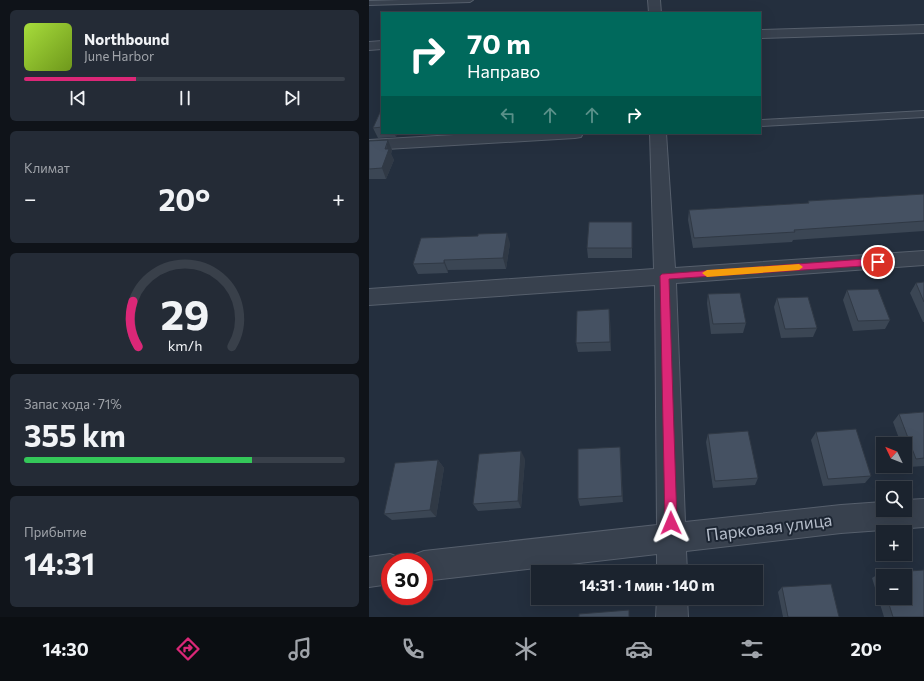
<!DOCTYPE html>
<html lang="ru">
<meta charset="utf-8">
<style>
body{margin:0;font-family:Commissioner,sans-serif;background:#242b36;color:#f1f3f6;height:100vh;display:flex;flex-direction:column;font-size:15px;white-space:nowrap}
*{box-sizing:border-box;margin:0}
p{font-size:13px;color:#a0a4aa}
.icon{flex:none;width:22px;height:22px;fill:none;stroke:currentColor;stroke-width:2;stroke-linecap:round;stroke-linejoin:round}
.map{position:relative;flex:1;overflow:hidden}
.sheet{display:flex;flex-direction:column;gap:10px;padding:10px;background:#0f1319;width:369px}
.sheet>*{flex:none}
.hud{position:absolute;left:12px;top:12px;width:380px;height:122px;border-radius:0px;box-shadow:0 4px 16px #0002,0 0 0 1px #39404a;background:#00695c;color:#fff;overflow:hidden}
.needle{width:26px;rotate:313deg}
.fabs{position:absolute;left:507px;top:437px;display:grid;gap:8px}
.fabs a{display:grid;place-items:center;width:36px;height:36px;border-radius:0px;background:#1b232e;box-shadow:0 4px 16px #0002,0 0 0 1px #39404a;font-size:20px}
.speed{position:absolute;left:12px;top:553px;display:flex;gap:8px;font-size:20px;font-weight:700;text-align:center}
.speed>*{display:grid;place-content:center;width:52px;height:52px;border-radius:50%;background:#1b232e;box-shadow:0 4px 16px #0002,0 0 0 1px #39404a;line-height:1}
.speed .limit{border:6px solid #d22;background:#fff;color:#111}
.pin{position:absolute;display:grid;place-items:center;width:34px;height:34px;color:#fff;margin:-17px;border:2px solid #fff;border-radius:50%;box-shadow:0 1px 4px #0007}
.me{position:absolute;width:44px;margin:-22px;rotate:359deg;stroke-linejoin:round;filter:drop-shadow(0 0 3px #0008)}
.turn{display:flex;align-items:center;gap:14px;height:84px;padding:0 20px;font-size:18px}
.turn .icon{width:52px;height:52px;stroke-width:2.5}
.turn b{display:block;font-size:28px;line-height:34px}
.lanes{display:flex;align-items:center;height:38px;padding:0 20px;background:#0003;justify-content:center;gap:20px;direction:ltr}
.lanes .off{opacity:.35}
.big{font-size:30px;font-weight:700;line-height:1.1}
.sheet .tile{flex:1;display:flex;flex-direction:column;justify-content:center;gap:6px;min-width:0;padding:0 14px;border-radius:6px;background:#242b36}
.sheet .dial{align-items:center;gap:0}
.dial svg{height:104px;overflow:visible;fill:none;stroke:#39404a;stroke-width:7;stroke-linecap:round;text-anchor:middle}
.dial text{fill:#f1f3f6;stroke:none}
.song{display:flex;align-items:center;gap:12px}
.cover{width:48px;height:48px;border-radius:6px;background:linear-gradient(135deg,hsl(80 70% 55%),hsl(80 70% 35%))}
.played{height:4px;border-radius:2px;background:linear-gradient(90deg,#db2777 35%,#39404a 35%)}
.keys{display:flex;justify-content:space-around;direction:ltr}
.heat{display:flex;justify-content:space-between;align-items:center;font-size:22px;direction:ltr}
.charge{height:6px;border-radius:3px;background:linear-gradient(90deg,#34c759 71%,#39404a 0)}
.trip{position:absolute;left:162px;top:565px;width:232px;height:40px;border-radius:0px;background:#1b232e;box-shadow:0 4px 16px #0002,0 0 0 1px #39404a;font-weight:700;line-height:40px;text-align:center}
.tab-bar{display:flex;height:64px;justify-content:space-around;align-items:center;background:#0b0e12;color:#a0a4aa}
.tab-bar .icon{width:28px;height:28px}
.tab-bar .on{color:#db2777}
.tab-bar b{font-size:18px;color:#f1f3f6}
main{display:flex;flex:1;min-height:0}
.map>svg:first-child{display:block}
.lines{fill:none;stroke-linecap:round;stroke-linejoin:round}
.lane-casing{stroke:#565f6c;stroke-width:2}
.street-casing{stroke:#565f6c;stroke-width:2}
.lane{fill:#38414e;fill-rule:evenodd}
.street{fill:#38414e;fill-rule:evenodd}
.wall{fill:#3b4654;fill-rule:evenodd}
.shaded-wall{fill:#303945}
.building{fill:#455162;stroke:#303945}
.route{fill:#db2777;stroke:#8e194d}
.slow{fill:#f59e0b}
.labels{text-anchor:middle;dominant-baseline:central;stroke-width:4;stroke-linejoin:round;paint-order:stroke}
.near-street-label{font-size:17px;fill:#b4bcc9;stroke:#1d2633}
</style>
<main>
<section class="sheet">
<div class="tile">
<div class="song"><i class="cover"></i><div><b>Northbound</b><p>June Harbor</p></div></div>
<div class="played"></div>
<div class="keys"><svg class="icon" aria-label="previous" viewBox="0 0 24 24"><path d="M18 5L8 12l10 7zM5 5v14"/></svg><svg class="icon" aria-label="pause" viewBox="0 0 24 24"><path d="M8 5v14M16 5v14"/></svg><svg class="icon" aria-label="next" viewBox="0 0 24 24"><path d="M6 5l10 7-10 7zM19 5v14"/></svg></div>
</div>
<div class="tile"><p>Климат</p>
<div class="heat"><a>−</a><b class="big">20°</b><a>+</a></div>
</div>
<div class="tile dial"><svg viewBox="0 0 100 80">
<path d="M14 69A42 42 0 1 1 86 69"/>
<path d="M14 69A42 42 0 0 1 10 34" stroke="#db2777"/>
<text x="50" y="56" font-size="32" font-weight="700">29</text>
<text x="50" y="72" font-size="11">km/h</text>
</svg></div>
<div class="tile"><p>Запас хода · 71%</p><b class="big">355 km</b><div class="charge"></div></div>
<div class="tile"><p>Прибытие</p><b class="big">14:31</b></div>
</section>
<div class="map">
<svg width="555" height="617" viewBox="0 0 555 617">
<rect width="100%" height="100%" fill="#242f3e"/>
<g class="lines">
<defs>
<g id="lane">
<path d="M32 0H104L101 2 0 5V1Z"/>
<path d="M555 111V117L391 126V120Z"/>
</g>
<g id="street">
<path d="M279 0H291L292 13H280Z"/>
<path d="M555 25V33L391 38V30Z"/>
<path d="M13 41V49L0 50V42Z"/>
<path d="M119 133H214L212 137 206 138 0 150V140Z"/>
<path d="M281 133H297L306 268 555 251V265L307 283 316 522 472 505 514 502V510H536V500L555 499V527L472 533 317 551 318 572H288V554L55 581V562H42L44 555 55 551 288 525 286 285 0 305V289L285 269Z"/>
<path d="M21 554 32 558 33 562H21V584L0 587V557Z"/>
<path d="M288 598H318L319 617H287Z"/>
</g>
</defs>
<use href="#lane" class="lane-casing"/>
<use href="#street" class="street-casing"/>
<use href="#lane" class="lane"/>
<use href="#street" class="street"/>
</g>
<g class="wall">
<path d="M13 108V133H28L27 137 9 138 4 128Z"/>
<path d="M19 140 23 150 22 154 25 160 17 179H0V141Z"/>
<path d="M555 195V231L424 240 423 242 324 248 319 220 320 210 439 203V201Z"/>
<path d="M263 232V258H219L218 248Z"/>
<path d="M141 243 137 269 79 270V273L49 274 44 264Z"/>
<path d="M555 282V322H554L541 293 547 283Z"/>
<path d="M478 290 521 320 516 329 484 331 474 300Z"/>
<path d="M339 294 377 323 374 333 342 334 338 303Z"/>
<path d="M408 298 448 328 444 337 412 338 405 307Z"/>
<path d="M241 319 242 351 209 352 207 343Z"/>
<path d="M555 412V466L540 467 536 456V444H532L524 422 530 414Z"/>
<path d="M447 432 502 476 496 483 454 486 442 440Z"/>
<path d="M339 434 389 478 386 485 344 488 337 442Z"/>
<path d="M251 447 254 502 211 506 209 499Z"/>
<path d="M156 459 152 508 109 511 104 504Z"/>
<path d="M69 460 75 468 67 517 23 520 15 514Z"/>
<path d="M555 570V617H515L503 578 511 573ZM514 576H536V598H514Z"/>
<path d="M413 587 470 617H414L409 592Z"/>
</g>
<g class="shaded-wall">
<path d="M25 133H28L27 137Z"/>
<path d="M19 140 23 150 22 154 25 160 17 179 13 168Z"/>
<path d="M138 233 141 243 137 269 134 258Z"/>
<path d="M75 260 79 270V273L75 263Z"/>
<path d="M240 309 241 319 242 351 241 342Z"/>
<path d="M251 447 252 455 254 502 253 496Z"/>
<path d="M152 451 156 459 152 508 149 501Z"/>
<path d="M69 460 75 468 67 517 61 510Z"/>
</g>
<g class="building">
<path d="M13 108V127L4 128Z"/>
<path d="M19 140 16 149H20L13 168 0 169V141Z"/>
<path d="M555 194V221L425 230 426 232 325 238 320 210 440 203 439 201Z"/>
<path d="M220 222H263V248H218Z"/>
<path d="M138 233 134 258 75 260V263L44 264 52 238 109 236V234Z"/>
<path d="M555 282V302L547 283Z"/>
<path d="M509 289 521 320 489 321 478 290Z"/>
<path d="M371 293 377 323 344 324 339 294Z"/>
<path d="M439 297 448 328 416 329 408 298Z"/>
<path d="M240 309 241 342 207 343 208 311Z"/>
<path d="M555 412V458L547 459 530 414Z"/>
<path d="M487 429 502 476 459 479 447 432Z"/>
<path d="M379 431 389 478 346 481 339 434Z"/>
<path d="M251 447 253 496 209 499V449Z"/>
<path d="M152 451 149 501 104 504 110 454Z"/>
<path d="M69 460 61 510 15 514 26 463Z"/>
<path d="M555 570V617H524L518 598H536V576H514V585L511 573Z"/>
<path d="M462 584 470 617H419L413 587Z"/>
<path d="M260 610V617H210V614Z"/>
</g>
<path class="route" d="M509 258 513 262 509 265 300 279 308 523 307 527 302 529 298 527 296 523 291 276 293 274Z"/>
<path class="slow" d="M430 264 434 267 430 270 338 277 333 273 338 270Z"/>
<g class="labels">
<g class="near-street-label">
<text transform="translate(400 527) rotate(-7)">Парковая улица</text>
</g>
</g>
</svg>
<div class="fabs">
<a><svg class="needle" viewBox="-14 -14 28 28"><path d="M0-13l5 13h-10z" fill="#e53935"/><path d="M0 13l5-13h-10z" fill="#a0a4aa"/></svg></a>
<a><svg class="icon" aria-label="search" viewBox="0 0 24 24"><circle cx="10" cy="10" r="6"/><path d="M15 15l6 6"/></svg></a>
<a>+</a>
<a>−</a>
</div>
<div class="speed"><div class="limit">30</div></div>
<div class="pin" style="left:509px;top:262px;background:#d93025"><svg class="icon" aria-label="arrive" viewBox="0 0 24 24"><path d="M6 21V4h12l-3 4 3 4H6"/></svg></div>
<svg class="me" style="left:302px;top:523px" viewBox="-20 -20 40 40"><path d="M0-17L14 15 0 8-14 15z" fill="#db2777" stroke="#fff" stroke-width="4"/></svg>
<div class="trip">14:31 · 1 мин · 140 m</div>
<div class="hud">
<div class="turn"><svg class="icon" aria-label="right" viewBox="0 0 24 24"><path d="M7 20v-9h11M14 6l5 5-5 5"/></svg><div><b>70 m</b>Направо</div></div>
<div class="lanes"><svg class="icon off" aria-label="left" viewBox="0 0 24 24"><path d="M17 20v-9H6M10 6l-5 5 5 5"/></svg><svg class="icon off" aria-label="ahead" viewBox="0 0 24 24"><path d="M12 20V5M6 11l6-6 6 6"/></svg><svg class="icon off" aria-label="ahead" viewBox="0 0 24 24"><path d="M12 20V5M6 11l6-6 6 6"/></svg><svg class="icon" aria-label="right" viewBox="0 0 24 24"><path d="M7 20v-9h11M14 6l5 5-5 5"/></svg></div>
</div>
</div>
</main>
<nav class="tab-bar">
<b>14:30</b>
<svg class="icon on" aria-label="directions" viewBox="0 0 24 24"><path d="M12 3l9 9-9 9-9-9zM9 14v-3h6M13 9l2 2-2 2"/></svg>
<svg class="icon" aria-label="music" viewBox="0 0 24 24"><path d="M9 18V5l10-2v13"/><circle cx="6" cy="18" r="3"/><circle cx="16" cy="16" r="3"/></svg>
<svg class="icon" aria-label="phone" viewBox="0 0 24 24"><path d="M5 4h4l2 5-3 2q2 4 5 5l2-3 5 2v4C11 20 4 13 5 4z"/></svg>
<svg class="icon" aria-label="climate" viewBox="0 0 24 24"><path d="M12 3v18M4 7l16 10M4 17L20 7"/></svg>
<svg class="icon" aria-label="car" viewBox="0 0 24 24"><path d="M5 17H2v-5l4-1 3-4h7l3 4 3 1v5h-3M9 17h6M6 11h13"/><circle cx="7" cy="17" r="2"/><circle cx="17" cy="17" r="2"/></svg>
<svg class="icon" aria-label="filters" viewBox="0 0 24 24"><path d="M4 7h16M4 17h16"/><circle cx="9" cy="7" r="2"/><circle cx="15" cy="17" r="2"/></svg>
<b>20°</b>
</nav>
